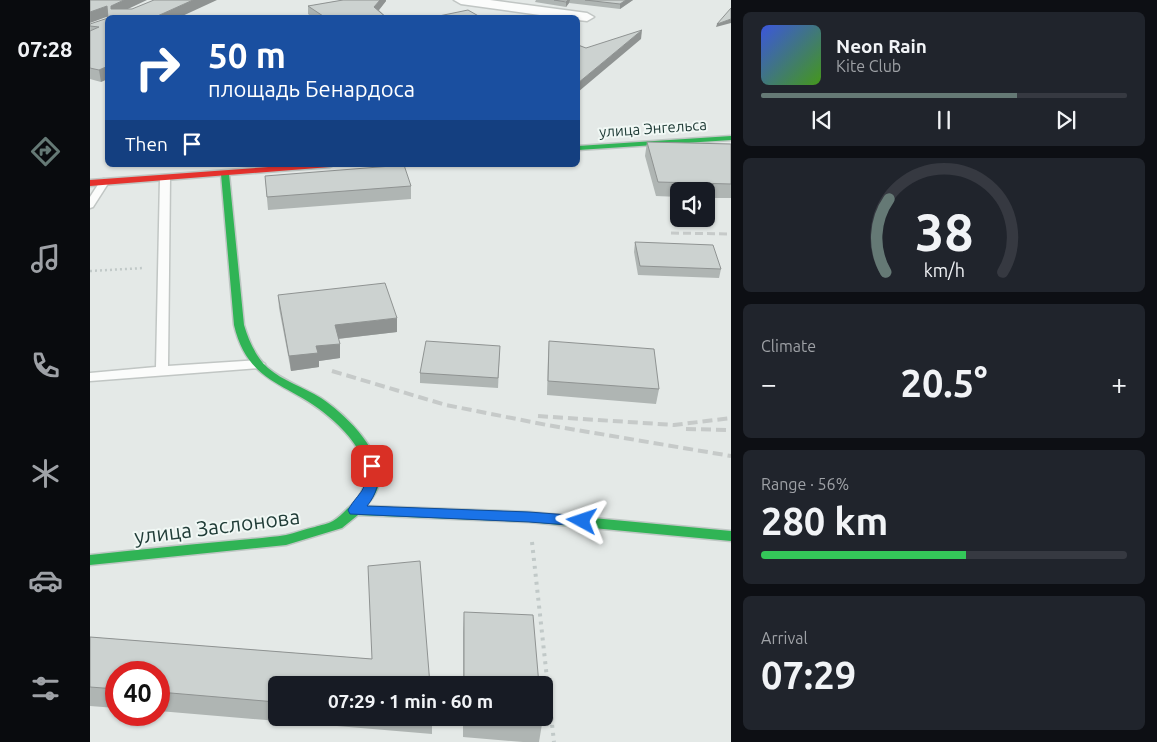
<!DOCTYPE html>
<meta charset="utf-8">
<style>
body{margin:0;font-family:Ubuntu,sans-serif;background:#20242c;color:#f1f3f6;height:100vh;display:flex;flex-direction:column;font-size:19px;white-space:nowrap}
*{box-sizing:border-box;margin:0}
p{font-size:16px;color:#9ea1a6}
.icon{flex:none;width:28px;height:28px;fill:none;stroke:currentColor;stroke-width:2;stroke-linecap:round;stroke-linejoin:round}
.map{position:relative;flex:1;overflow:hidden}
.side{display:flex;flex-direction:column;gap:12px;padding:12px;background:#0d0f14;width:426px}
.side>*{flex:none}
.guide{position:absolute;left:15px;top:15px;width:475px;height:152px;border-radius:8px;box-shadow:0 1px 4px #0004;background:#1a4fa0;color:#fff;overflow:hidden}
.controls{position:absolute;left:580px;top:182px;display:grid;gap:10px}
.controls a{display:grid;place-items:center;width:45px;height:45px;border-radius:8px;background:#171b24;box-shadow:0 1px 4px #0004;font-size:25px}
.speed{position:absolute;left:15px;top:661px;display:flex;gap:10px;font-size:25px;font-weight:700;text-align:center}
.speed>*{display:grid;place-content:center;width:65px;height:65px;border-radius:50%;background:#171b24;box-shadow:0 1px 4px #0004;line-height:1}
.speed .limit{border:8px solid #d22;background:#fff;color:#111}
.pin{position:absolute;display:grid;place-items:center;width:42px;height:42px;color:#fff;margin:-21px;border-radius:10px;box-shadow:0 2px 8px #0006}
.me{position:absolute;width:55px;margin:-28px;rotate:275deg;stroke-linejoin:round;filter:drop-shadow(0 0 4px #0008)}
.turn{display:flex;align-items:center;gap:18px;height:105px;padding:0 20px;font-size:22px}
.turn .icon{width:65px;height:65px;stroke-width:2.5}
.turn b{display:block;font-size:35px;line-height:42px}
.then{display:flex;align-items:center;height:48px;padding:0 20px;background:#0003;gap:10px;font-size:19px}
.big{font-size:38px;font-weight:700;line-height:1.1}
.side .card{flex:1;display:flex;flex-direction:column;justify-content:center;gap:8px;min-width:0;padding:0 18px;border-radius:8px;background:#20242c}
.side .dial{align-items:center;gap:0}
.dial svg{height:130px;overflow:visible;fill:none;stroke:#363941;stroke-width:7;stroke-linecap:round;text-anchor:middle}
.dial text{fill:#f1f3f6;stroke:none}
.song{display:flex;align-items:center;gap:15px}
.cover{width:60px;height:60px;border-radius:8px;background:linear-gradient(135deg,hsl(230 70% 55%),hsl(100 70% 35%))}
.played{height:5px;border-radius:2px;background:linear-gradient(90deg,#657975 70%,#363941 70%)}
.keys{display:flex;justify-content:space-around;direction:ltr}
.heat{display:flex;justify-content:space-between;align-items:center;font-size:28px;direction:ltr}
.charge{height:8px;border-radius:4px;background:linear-gradient(90deg,#34c759 56%,#363941 0)}
.trip{position:absolute;left:178px;top:676px;width:285px;height:50px;border-radius:8px;background:#171b24;box-shadow:0 1px 4px #0004;font-weight:700;line-height:50px;text-align:center}
main{display:flex;flex:1;min-height:0}
.tab-bar{display:flex;flex-direction:column;width:90px;justify-content:space-around;align-items:center;background:#090b0e;color:#9ea1a6}
.tab-bar .icon{width:35px;height:35px}
.tab-bar .current{color:#657975}
.tab-bar b{font-size:22px;color:#f1f3f6}
.map>svg:first-child{display:block}
.lines{fill:none;stroke-linecap:round;stroke-linejoin:round}
.lane-casing{stroke:#c1c6c4;stroke-width:3}
.street-casing{stroke:#c1c6c4;stroke-width:3}
.fast-casing{stroke:#bfc7c4;stroke-width:3}
.jam-casing{stroke:#bfc7c4;stroke-width:3}
.path-far1{stroke:#c1c9c8;stroke-width:2.5;stroke-dasharray:2 3;stroke-linecap:butt}
.path{stroke:#c1c9c8;stroke-width:4;stroke-dasharray:3 5;stroke-linecap:butt}
.lane{fill:#fbfcfb;fill-rule:evenodd}
.street{fill:#fbfcfb;fill-rule:evenodd}
.fast{fill:#30b455;fill-rule:evenodd}
.jam{fill:#e5322d;fill-rule:evenodd}
.rail-far1{stroke:#c6cac9;stroke-width:3;stroke-dasharray:8 4;stroke-linecap:butt}
.rail{stroke:#c6cac9;stroke-width:4;stroke-dasharray:10 5;stroke-linecap:butt}
.wall{fill:#afb5b3}
.shaded-wall{fill:#8f9392}
.building{fill:#ccd2d0;stroke:#8f9392}
.route{fill:#1a73e8;stroke:#114b97}
.labels{text-anchor:middle;dominant-baseline:central;stroke-width:4;stroke-linejoin:round;paint-order:stroke}
.far-street-label{font-size:15px;fill:#213d38;stroke:#f1f8f5}
.near-street-label{font-size:21px;fill:#213d38;stroke:#f1f8f5}
</style>
<main>
<nav class="tab-bar">
<b>07:28</b>
<svg class="icon current" aria-label="directions" viewBox="0 0 24 24"><path d="M12 3l9 9-9 9-9-9zM9 14v-3h6M13 9l2 2-2 2"/></svg>
<svg class="icon" aria-label="music" viewBox="0 0 24 24"><path d="M9 18V5l10-2v13"/><circle cx="6" cy="18" r="3"/><circle cx="16" cy="16" r="3"/></svg>
<svg class="icon" aria-label="phone" viewBox="0 0 24 24"><path d="M5 4h4l2 5-3 2q2 4 5 5l2-3 5 2v4C11 20 4 13 5 4z"/></svg>
<svg class="icon" aria-label="climate" viewBox="0 0 24 24"><path d="M12 3v18M4 7l16 10M4 17L20 7"/></svg>
<svg class="icon" aria-label="car" viewBox="0 0 24 24"><path d="M5 17H2v-5l4-1 3-4h7l3 4 3 1v5h-3M9 17h6M6 11h13"/><circle cx="7" cy="17" r="2"/><circle cx="17" cy="17" r="2"/></svg>
<svg class="icon" aria-label="filters" viewBox="0 0 24 24"><path d="M4 7h16M4 17h16"/><circle cx="9" cy="7" r="2"/><circle cx="15" cy="17" r="2"/></svg>
</nav>
<div class="map">
<svg width="641" height="742" viewBox="0 0 641 742">
<rect width="100%" height="100%" fill="#e4e9e7"/>
<g class="lines">
<defs>
<g id="lane">
<path d="M75 175 80 178 78 366 169 360 175 364 169 368 0 381V373L66 367 70 178Z"/>
<path d="M14 179 19 182 3 207 0 208V197L11 180Z"/>
</g>
<path id="street" d="M364 0H400L497 13 504 17 497 21 488 20V18H471L371 4Z"/>
<g id="fast">
<path d="M641 136V140L488 150V146Z"/>
<path d="M135 171 139 174 154 325C159 341 165 356 178 368 193 381 213 387 231 398 255 414 294 451 289 483 288 491 282 499 276 506L439 512 641 531V541L439 522 268 515 252 528 196 545 0 565V555C46 550 93 545 139 541 158 539 177 538 196 535 205 533 215 529 225 527 230 525 238 524 243 521 248 518 253 513 257 509 295 478 268 441 238 416 199 382 158 385 144 325L131 174Z"/>
</g>
<path id="jam" d="M207 165H244L240 167 0 186V180Z"/>
</defs>
<use href="#lane" class="lane-casing"/>
<use href="#street" class="street-casing"/>
<use href="#fast" class="fast-casing"/>
<use href="#jam" class="jam-casing"/>
<path class="path-far1" d="M0 271 54 268"/>
<path class="path" d="M442 542 464 742"/>
<use href="#lane" class="lane"/>
<use href="#street" class="street"/>
<use href="#fast" class="fast"/>
<use href="#jam" class="jam"/>
<path class="rail-far1" d="M581 233 641 234"/>
<g class="rail">
<path d="M242 371 356 405 457 425 641 456"/>
<path d="M448 416 584 425 641 418"/>
<path d="M596 429 641 430"/>
</g>
</g>
<g class="wall">
<path d="M253 0H296V1L289 10 297 18H223L218 14V6Z"/>
<path d="M446 0H543L530 9 479 3 476 7 445 2Z"/>
<path d="M18 18 11 82 0 79V24Z"/>
<path d="M557 142 641 144V198H616V191H589V197L566 196 555 156Z"/>
<path d="M175 176 321 186V199L178 210Z"/>
<path d="M545 242 631 269 629 278 548 275 544 252Z"/>
<path d="M188 295 307 332 248 339 250 358 229 361V367L201 371 189 308Z"/>
<path d="M459 341 569 389 566 404 457 395 458 356Z"/>
<path d="M410 346 408 388 330 383V373Z"/>
<path d="M374 612 449 685H373V632Z"/>
<path d="M0 637 282 659 340 685H186V718H342V734L69 711V672H26V708L0 706Z"/>
<path d="M373 718H451L452 724 449 742H433L373 737Z"/>
</g>
<g class="shaded-wall">
<path d="M34 0H57L23 16 21 9V6Z"/>
<path d="M103 0H127L88 18H63Z"/>
<path d="M290 0H296V1L285 15 284 7Z"/>
<path d="M478 0H480L479 3 476 7V2Z"/>
<path d="M536 0H543L530 9V4Z"/>
<path d="M17 6 19 16 0 23V12Z"/>
<path d="M641 19V23L626 27 627 24Z"/>
<path d="M552 30 551 39 488 92V83Z"/>
<path d="M18 66V79L11 82 9 70Z"/>
<path d="M307 318V332L246 339 245 325Z"/>
<path d="M250 344V358L229 361V367L201 371 199 356 226 346Z"/>
</g>
<g class="building">
<path d="M0 0H34L21 6V9H42L64 0H103L63 18H18L17 6 0 12Z"/>
<path d="M253 0H290L284 7 297 18H236L218 6Z"/>
<path d="M464 0H478L476 2Z"/>
<path d="M495 0H536L530 4Z"/>
<path d="M641 8V19L627 24Z"/>
<path d="M378 10 392 18H345L344 17Z"/>
<path d="M18 18V66L9 70 0 68V31L9 27 0 26V24Z"/>
<path d="M552 30 488 83V45L496 48Z"/>
<path d="M557 142 641 144V184L568 182Z"/>
<path d="M314 165 321 186 177 197 175 176Z"/>
<path d="M545 242 623 245 631 269 550 266Z"/>
<path d="M295 283 307 318 245 325 250 344 226 346 228 353 199 356 188 295Z"/>
<path d="M336 341 410 346 408 378 330 373Z"/>
<path d="M459 341 564 349 569 389 458 381Z"/>
<path d="M330 561 340 685H186V702L69 692V672H26V689L0 687V637L282 659 278 566Z"/>
<path d="M374 612 443 615 449 685H374Z"/>
<path d="M374 718H451L452 724Z"/>
</g>
<path class="route" d="M282 462 289 466C289 482 287 494 277 506L439 512 492 516 497 518 499 521 497 525 492 526 439 522 260 514 258 510C270 490 277 493 276 466Z"/>
<g class="labels">
<g class="far-street-label">
<text transform="translate(563 128) rotate(-4)">улица Энгельса</text>
</g>
<g class="near-street-label">
<text transform="translate(127 526) rotate(-7)">улица Заслонова</text>
</g>
</g>
</svg>
<div class="controls">
<a><svg class="icon" aria-label="sound" viewBox="0 0 24 24"><path d="M4 9h4l5-4v14l-5-4H4zM17 9q2 3 0 6"/></svg></a>
</div>
<div class="speed"><div class="limit">40</div></div>
<div class="pin" style="left:282px;top:466px;background:#d93025"><svg class="icon" aria-label="arrive" viewBox="0 0 24 24"><path d="M6 21V4h12l-3 4 3 4H6"/></svg></div>
<svg class="me" style="left:492px;top:521px" viewBox="-20 -20 40 40"><path d="M0-17L14 15 0 8-14 15z" fill="#1a73e8" stroke="#fff" stroke-width="4"/></svg>
<div class="trip">07:29 · 1 min · 60 m</div>
<div class="guide">
<div class="turn"><svg class="icon" aria-label="right" viewBox="0 0 24 24"><path d="M7 20v-9h11M14 6l5 5-5 5"/></svg><div><b>50 m</b>площадь Бенардоса</div></div>
<div class="then">Then<svg class="icon" aria-label="arrive" viewBox="0 0 24 24"><path d="M6 21V4h12l-3 4 3 4H6"/></svg></div>
</div>
</div>
<section class="side">
<div class="card">
<div class="song"><i class="cover"></i><div><b>Neon Rain</b><p>Kite Club</p></div></div>
<div class="played"></div>
<div class="keys"><svg class="icon" aria-label="previous" viewBox="0 0 24 24"><path d="M18 5L8 12l10 7zM5 5v14"/></svg><svg class="icon" aria-label="pause" viewBox="0 0 24 24"><path d="M8 5v14M16 5v14"/></svg><svg class="icon" aria-label="next" viewBox="0 0 24 24"><path d="M6 5l10 7-10 7zM19 5v14"/></svg></div>
</div>
<div class="card dial"><svg viewBox="0 0 100 80">
<path d="M14 69A42 42 0 1 1 86 69"/>
<path d="M14 69A42 42 0 0 1 16 24" stroke="#657975"/>
<text x="50" y="56" font-size="32" font-weight="700">38</text>
<text x="50" y="72" font-size="11">km/h</text>
</svg></div>
<div class="card"><p>Climate</p>
<div class="heat"><a>−</a><b class="big">20.5°</b><a>+</a></div>
</div>
<div class="card"><p>Range · 56%</p><b class="big">280 km</b><div class="charge"></div></div>
<div class="card"><p>Arrival</p><b class="big">07:29</b></div>
</section>
</main>
